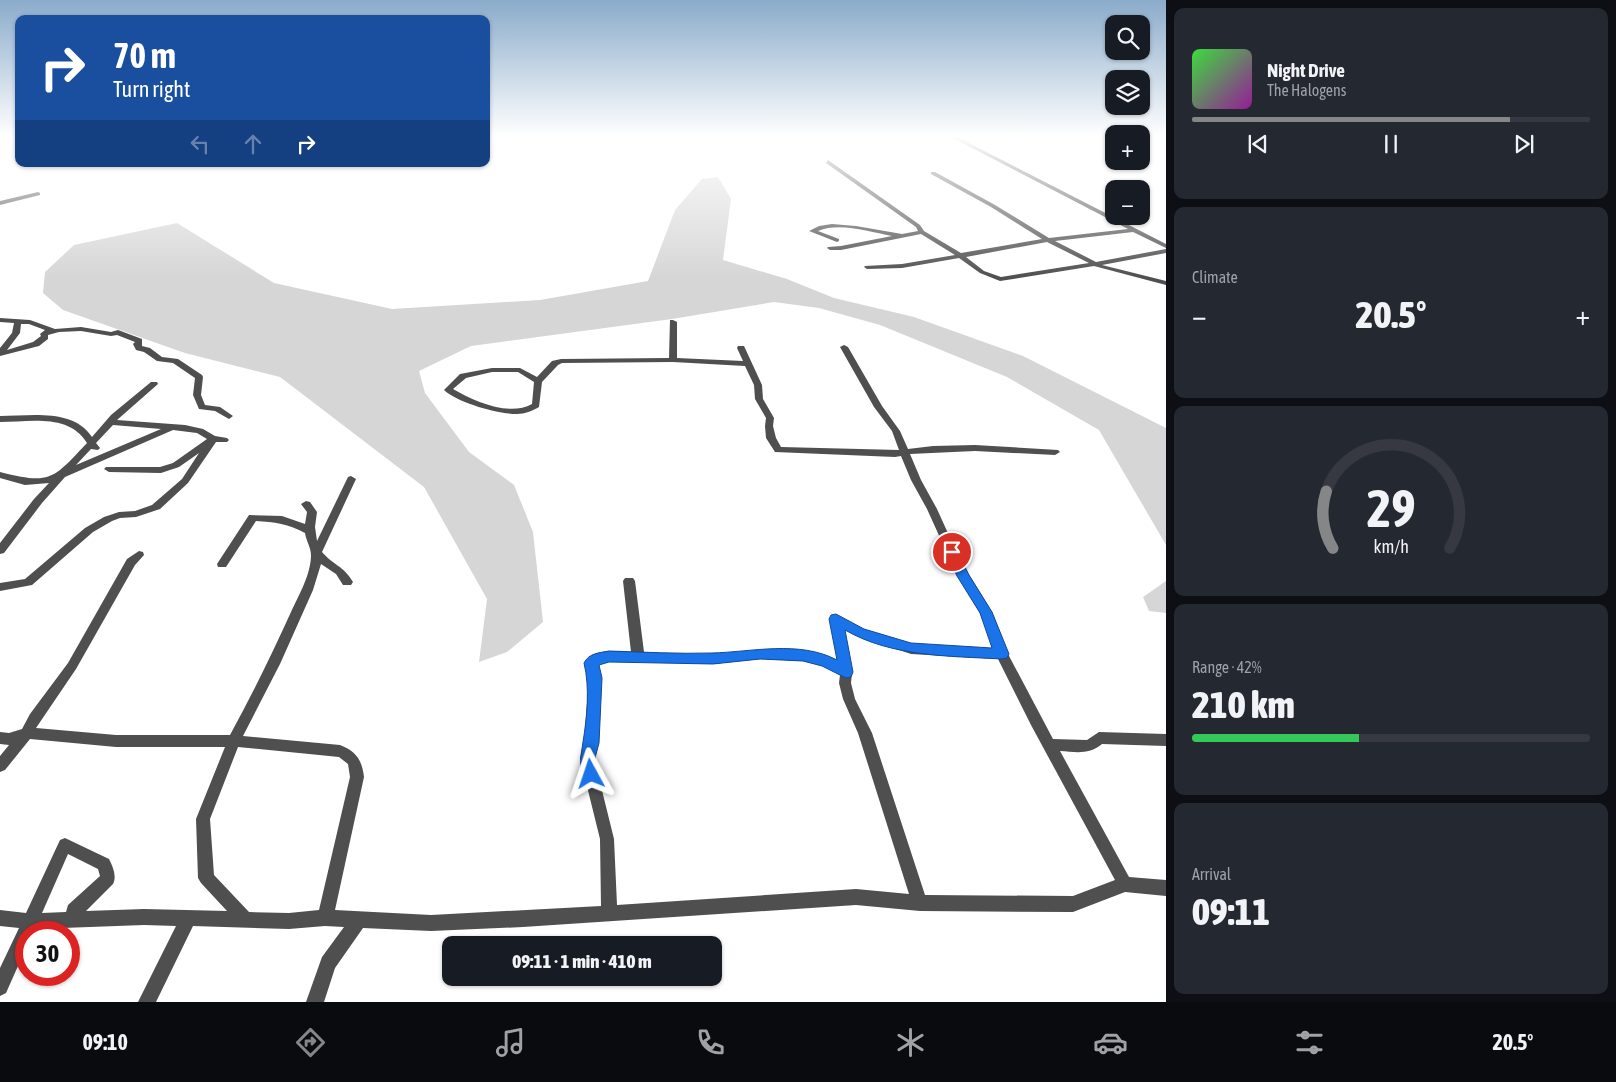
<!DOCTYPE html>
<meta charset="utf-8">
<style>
body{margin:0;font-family:"Asap Condensed",sans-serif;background:#242831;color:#f1f3f6;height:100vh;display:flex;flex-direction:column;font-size:19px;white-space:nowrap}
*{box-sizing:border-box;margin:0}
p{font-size:16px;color:#9ea1a6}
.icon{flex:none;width:28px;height:28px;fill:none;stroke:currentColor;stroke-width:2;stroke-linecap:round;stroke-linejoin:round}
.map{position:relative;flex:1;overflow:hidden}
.details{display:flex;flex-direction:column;gap:8px;padding:8px;background:#0d0f14;width:450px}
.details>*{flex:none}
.guide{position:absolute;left:15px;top:15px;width:475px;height:152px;border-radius:10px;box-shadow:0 1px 4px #0004;background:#1a4fa0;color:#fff;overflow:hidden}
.buttons{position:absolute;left:1105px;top:15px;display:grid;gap:10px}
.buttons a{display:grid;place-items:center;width:45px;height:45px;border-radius:10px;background:#171b24;box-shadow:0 1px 4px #0004;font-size:25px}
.speed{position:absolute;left:15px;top:921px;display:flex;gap:10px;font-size:25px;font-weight:700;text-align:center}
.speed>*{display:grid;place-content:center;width:65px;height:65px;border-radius:50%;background:#171b24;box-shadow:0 1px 4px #0004;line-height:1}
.speed .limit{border:8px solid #d22;background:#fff;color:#111}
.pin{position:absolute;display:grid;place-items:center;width:42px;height:42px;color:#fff;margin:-21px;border:2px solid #fff;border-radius:50%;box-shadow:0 1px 5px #0007}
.me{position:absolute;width:55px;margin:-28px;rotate:355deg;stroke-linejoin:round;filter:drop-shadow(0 0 4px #0008)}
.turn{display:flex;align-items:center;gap:18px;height:105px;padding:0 15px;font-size:22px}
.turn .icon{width:65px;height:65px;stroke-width:2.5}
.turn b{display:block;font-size:35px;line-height:42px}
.lanes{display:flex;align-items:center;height:48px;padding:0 15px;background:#0003;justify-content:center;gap:25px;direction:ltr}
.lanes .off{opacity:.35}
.big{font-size:38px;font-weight:800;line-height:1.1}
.details .tile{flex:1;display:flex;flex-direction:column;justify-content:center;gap:8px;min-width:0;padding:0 18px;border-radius:10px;background:#242831}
.details .dial{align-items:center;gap:0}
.dial svg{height:130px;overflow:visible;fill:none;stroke:#363941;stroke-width:7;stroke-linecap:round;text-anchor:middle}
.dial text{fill:#f1f3f6;stroke:none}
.song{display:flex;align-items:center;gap:15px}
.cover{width:60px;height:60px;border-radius:8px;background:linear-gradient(135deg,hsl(120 70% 55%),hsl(300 70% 35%))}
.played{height:5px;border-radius:2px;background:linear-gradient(90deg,#858687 80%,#363941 80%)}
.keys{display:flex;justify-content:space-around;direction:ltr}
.heat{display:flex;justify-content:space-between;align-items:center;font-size:28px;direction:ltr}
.charge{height:8px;border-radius:4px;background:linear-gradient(90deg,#34c759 42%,#363941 0)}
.trip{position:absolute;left:442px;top:936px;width:280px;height:50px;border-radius:10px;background:#171b24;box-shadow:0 1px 4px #0004;font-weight:800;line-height:50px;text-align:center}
.tab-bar{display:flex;height:80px;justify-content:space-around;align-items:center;background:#090b0e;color:#9ea1a6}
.tab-bar .icon{width:35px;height:35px}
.tab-bar .on{color:#858687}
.tab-bar b{font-size:22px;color:#f1f3f6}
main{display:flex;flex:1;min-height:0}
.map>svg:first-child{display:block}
.green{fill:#d6d6d6}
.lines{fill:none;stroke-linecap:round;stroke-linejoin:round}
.minor{fill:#4f4f4f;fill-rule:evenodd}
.route{fill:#1a73e8;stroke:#114b97}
</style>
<main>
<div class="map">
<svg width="1166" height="1002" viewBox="0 0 1166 1002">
<rect width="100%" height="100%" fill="#fff"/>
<g class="green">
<path d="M718 177 731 199 723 260 787 279 834 298 914 317 1023 356 1166 428V545L1099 430 1007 377 880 325 819 308 774 302 672 319 471 346 419 371 425 393 469 452 514 485 533 532 543 622 507 652 479 662 487 599 424 487 280 377 185 353 63 310 43 293 45 272 74 245 177 223 274 283 392 309 540 300 648 281 675 210 702 179Z"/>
<path d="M1166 581V613L1149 611 1143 597Z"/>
</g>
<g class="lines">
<g class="minor">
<path d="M951 137H957L1166 244V248L1133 232 1055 241 1096 262 1166 249V253L1102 265 1166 281V285L1094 266 1000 281 980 273 959 258 902 268 867 269 864 267 865 266 902 264 955 255 921 234 841 250H830L827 248 828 247 841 246 892 236C869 232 840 222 818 231L839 239V241L837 242 809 231 819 226 832 224 856 226 902 234 918 231 916 227 826 163 828 160 920 225 924 231 961 253 1042 239 991 207 931 174V172H935L995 205 1049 238 1128 229ZM1047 242 1089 263 1001 277 984 271 966 257Z"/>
<path d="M38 192 40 193V195L0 205V201Z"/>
<path d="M0 318 30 320 55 329 81 327 111 332 118 330 142 339V346L150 348 162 357 178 359 202 375 203 377 201 395 205 405 220 407 233 416 229 419 215 411 199 409 193 395 195 378 173 363 157 361 144 352 136 350 133 344 135 342 117 335 111 336 81 331 59 332 48 335V339L39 346 0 356V348L12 333 14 323 0 322ZM21 324H29L45 330 40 334 41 336 33 342 7 350 20 333Z"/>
<path d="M670 320H673L677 322V358L743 361 737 348 738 346H744L762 385 763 399 774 418 773 426 776 438 781 447 899 450 892 431 874 407 840 347 844 345 848 347 882 406 900 431 908 449 933 446 975 445 1058 450 1060 452 1055 455 975 451 910 454 921 480 937 509 961 562 992 612 1008 654 1053 739 1087 740 1099 732 1166 734V746L1102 744C1089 755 1076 752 1060 751L1129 877 1166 880V896L1125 892 1073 912 920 911 856 905 523 927 431 931 363 928 335 968 324 1002H306L322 957 344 927 325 926 289 929 193 926 156 1002H138L176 926 144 925 35 929 33 932H26V948L6 993 0 996V968L19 928 0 926V910L26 913 60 840 65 838 109 859C113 867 117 876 113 884L86 911 144 909 227 911 201 883 198 878 196 819 225 747H116L30 739 5 770 0 772V756L9 745 0 744V732L9 733 22 729 30 714 68 663 127 559 139 551 143 552 144 555 135 565 76 669 36 728 116 735H230C252 695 272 654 291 612 299 595 311 574 311 555 311 548 306 540 305 533 289 524 274 522 256 521L226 567H218L217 564 249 515 282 516 305 524 307 512 301 504 306 501 310 502 317 512 315 527 317 541 348 477 351 476 356 479 322 552C333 565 344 566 353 582L351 585H343L336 574 321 564 313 590 280 664 243 736 340 745C356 751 362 760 364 777L335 910 431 915 601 906 600 839 580 758 584 743 589 677 585 663C593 648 617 651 631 652L623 581 625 578H633L635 581 644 652C667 653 690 655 713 654 753 653 801 640 838 662L830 619 832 616 836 615 863 629 911 644 994 649 980 613 951 562 927 509 911 480 901 456 895 457 775 452 766 438 765 426 766 418 755 399 754 385 745 366 673 362 562 363 558 365 542 382 539 407C532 411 525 414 517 414 498 414 458 403 444 390L460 374 492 368H520L537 377 552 361 561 359 669 358ZM492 372H518L534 382 532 404C509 417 474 401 453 389L466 378ZM844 629 855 635 911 654 998 659 1031 725 1115 880 1073 896 925 895 872 733 855 699 851 683 852 673ZM760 659 803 661 823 665 840 675 839 683 843 699 858 733 909 894 856 889 617 905 614 839 594 758 598 743 601 677 598 665 609 661 713 664ZM238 747 339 757 348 764 350 777 319 910 289 913 249 912 214 875 210 819ZM68 854 98 869 100 876 68 905 66 912 42 913Z"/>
<path d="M151 382H157L158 384 117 420 185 425 203 429 215 436 227 438 229 440 227 442H216L188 483 160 509 136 517 120 518 112 521 93 532 32 585 0 591V583L25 579 85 528 104 517 119 512 135 511 152 505 182 479 199 453 179 467 161 473 109 472 104 469 106 467H160L173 463 207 439 197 433 173 430 65 477 42 503 4 553 0 554V543L34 499 49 483 25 485 0 478V472C51 485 53 479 87 443 69 413 29 422 0 422V416C30 416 73 408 92 437L111 415ZM113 425 161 429 76 465 91 449 98 450 100 448 96 443Z"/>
</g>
</g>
<linearGradient id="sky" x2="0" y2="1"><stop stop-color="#8aabca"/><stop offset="0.49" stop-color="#fff"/><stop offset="1" stop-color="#fff" stop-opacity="0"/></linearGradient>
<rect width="1166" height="278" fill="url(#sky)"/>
<path class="route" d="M952 548 956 549 969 575 992 612 1009 654 1007 658 1002 659C949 656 892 657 845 630L853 672 851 677 846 678 822 666 803 661 760 659 713 664 609 662 599 665 602 678 599 743 595 758 599 774 597 780 591 782 585 780C578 764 581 757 583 742 587 717 590 688 584 663 589 653 599 653 609 651 643 652 678 654 712 653 752 652 799 640 837 660L829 619 831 615 836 614 864 629 911 643 992 648 980 613 957 576 946 552Z"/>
</svg>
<div class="buttons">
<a><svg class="icon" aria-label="search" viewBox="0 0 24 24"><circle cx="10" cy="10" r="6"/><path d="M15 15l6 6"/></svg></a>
<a><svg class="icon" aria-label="layers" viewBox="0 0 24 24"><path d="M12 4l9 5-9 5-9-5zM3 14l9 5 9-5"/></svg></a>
<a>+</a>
<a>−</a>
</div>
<div class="speed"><div class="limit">30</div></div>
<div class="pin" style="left:952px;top:552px;background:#d93025"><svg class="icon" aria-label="arrive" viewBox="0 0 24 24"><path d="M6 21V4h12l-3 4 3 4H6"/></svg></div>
<svg class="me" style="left:591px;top:774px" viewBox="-20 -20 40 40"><path d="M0-17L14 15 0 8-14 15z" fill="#1a73e8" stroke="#fff" stroke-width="4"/></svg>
<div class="trip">09:11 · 1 min · 410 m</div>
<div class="guide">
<div class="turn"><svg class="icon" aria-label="right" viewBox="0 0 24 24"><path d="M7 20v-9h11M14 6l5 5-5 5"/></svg><div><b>70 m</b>Turn right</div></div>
<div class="lanes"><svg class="icon off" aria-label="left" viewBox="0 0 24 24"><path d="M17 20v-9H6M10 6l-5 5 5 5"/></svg><svg class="icon off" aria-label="ahead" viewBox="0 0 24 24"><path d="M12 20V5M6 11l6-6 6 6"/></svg><svg class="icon" aria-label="right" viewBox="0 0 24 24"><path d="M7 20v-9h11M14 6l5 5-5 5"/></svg></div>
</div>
</div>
<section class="details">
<div class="tile">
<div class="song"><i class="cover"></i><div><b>Night Drive</b><p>The Halogens</p></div></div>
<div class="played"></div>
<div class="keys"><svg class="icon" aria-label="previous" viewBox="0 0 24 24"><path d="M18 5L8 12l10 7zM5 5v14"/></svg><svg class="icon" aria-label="pause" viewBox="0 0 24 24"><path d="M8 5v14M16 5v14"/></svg><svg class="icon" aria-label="next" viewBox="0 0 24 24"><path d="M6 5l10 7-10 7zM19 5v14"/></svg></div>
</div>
<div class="tile"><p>Climate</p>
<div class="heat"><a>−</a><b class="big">20.5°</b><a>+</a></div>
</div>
<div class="tile dial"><svg viewBox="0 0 100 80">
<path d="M14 69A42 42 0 1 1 86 69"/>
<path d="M14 69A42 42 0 0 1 10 34" stroke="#858687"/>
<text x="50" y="56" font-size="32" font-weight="700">29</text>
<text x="50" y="72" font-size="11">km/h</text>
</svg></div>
<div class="tile"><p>Range · 42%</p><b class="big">210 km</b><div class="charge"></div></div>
<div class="tile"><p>Arrival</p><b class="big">09:11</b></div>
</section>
</main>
<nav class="tab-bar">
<b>09:10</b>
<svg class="icon on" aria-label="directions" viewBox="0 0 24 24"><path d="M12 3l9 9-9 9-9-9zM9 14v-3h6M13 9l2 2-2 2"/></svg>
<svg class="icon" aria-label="music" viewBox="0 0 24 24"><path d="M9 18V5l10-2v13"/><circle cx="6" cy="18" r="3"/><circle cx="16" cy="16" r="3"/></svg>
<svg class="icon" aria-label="phone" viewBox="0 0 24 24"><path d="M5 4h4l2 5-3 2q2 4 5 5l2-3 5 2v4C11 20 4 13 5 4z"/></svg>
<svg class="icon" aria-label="climate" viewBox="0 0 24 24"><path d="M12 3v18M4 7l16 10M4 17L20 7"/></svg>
<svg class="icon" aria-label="car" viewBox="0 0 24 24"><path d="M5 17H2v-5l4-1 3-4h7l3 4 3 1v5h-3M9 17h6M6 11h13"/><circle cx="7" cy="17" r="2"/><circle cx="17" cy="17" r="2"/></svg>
<svg class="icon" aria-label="filters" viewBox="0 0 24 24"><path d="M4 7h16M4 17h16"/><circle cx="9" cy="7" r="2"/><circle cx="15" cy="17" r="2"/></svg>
<b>20.5°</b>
</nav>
